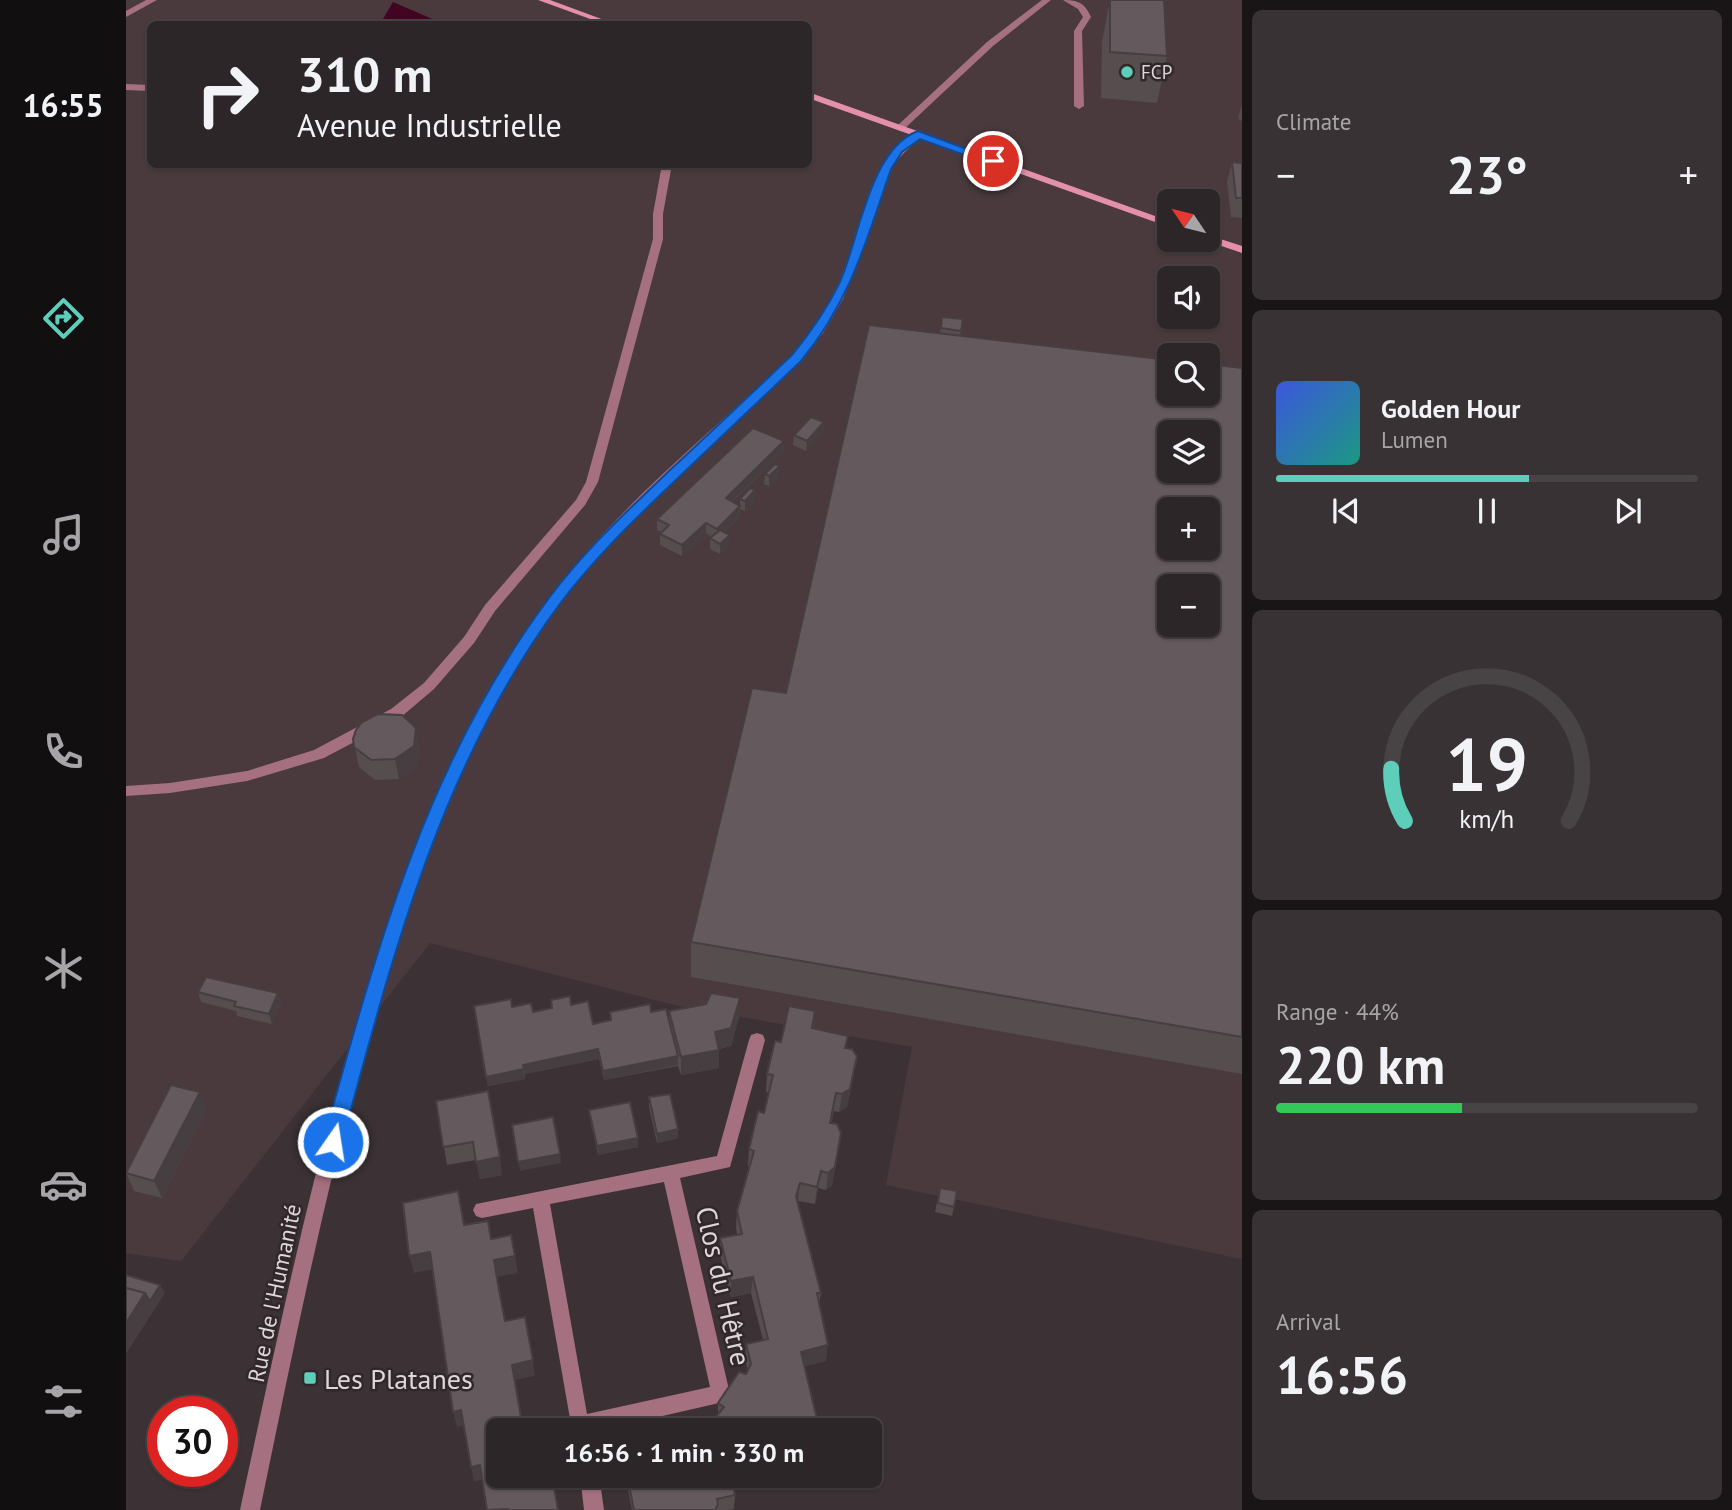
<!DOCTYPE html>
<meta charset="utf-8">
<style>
body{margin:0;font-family:"PT Sans",sans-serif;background:#393234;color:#f1f3f6;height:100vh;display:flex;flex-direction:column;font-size:26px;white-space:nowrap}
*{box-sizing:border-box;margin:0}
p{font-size:23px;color:#a7a5a8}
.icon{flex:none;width:38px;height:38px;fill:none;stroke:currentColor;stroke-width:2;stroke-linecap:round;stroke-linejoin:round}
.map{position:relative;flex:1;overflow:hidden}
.panel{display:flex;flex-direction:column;gap:10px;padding:10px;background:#191516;width:490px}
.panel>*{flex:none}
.guide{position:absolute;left:21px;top:21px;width:665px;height:147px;border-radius:10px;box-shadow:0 2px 5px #0004,0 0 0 2px #484345;background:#2d2628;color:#f1f3f6;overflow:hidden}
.needle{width:46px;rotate:305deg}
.tools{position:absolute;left:1031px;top:189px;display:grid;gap:14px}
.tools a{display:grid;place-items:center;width:63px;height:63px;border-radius:10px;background:#2d2628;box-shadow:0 2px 5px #0004,0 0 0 2px #484345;font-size:35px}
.speed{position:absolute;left:21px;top:1396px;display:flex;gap:14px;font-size:35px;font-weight:700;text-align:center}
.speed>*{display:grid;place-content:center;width:91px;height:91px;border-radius:50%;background:#2d2628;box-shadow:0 2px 5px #0004,0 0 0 2px #484345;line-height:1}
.speed .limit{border:10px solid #d22;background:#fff;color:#111}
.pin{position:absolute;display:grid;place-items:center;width:60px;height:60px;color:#fff;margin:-30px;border:4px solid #fff;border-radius:50%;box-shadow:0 2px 7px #0007}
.me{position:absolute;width:77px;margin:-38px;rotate:13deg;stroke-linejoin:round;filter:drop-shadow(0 0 5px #0008)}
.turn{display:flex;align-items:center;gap:24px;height:147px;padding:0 35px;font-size:32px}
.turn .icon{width:91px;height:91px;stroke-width:2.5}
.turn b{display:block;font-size:49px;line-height:60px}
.big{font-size:52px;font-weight:700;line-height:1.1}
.panel .tile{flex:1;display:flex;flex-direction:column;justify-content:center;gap:10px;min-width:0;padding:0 24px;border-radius:10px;background:#393234}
.panel .dial{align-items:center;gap:0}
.dial svg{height:182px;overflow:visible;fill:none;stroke:#484345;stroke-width:7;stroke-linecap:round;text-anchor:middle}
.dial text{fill:#f1f3f6;stroke:none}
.song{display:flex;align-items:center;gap:21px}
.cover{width:84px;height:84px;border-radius:10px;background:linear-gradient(135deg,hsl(230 70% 55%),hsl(170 70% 35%))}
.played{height:7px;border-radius:4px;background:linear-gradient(90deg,#5dceb9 60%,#484345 60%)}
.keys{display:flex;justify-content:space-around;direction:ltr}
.heat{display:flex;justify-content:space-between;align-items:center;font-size:38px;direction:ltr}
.charge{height:10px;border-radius:5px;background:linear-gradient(90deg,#34c759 44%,#484345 0)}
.trip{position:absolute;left:360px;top:1418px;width:396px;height:70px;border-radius:10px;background:#2d2628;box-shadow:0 2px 5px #0004,0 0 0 2px #484345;font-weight:700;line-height:70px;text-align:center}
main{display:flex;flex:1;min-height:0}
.tab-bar{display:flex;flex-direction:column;width:126px;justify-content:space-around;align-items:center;background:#120f10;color:#a7a5a8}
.tab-bar .icon{width:49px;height:49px}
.tab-bar .selected{color:#5dceb9}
.tab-bar b{font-size:32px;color:#f1f3f6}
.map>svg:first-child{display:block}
.built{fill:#4a3a3e;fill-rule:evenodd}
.water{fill:#430421}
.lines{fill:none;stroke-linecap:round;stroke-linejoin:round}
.lane{fill:#a57080;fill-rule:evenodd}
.street{fill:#a57080;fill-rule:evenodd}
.secondary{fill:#e490ab;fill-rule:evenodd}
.wall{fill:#564d4f}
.shaded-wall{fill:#463e40}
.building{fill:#64595c;stroke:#463e40;stroke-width:2;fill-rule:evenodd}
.route{fill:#1a73e8;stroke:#114b97;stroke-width:2}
.poi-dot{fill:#5dceb9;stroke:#31282b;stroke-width:2.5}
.labels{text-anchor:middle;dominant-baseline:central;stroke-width:5;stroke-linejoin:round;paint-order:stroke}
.far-poi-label{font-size:19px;fill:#ddd7d9;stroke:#31282b;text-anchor:start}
.street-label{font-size:23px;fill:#ddd7d9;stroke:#31282b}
.near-street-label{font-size:28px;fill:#ddd7d9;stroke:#31282b}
.near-poi-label{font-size:28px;fill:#ddd7d9;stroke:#31282b;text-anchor:start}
</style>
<main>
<nav class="tab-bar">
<b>16:55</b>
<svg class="icon selected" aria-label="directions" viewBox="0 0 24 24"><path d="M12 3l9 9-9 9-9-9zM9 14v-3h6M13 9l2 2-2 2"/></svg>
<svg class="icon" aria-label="music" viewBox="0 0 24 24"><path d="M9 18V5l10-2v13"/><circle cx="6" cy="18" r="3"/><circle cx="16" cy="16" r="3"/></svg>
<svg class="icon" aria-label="phone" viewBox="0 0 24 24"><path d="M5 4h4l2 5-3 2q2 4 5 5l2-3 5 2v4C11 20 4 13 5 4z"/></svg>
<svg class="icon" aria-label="climate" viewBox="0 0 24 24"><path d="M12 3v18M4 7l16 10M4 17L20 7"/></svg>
<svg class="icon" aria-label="car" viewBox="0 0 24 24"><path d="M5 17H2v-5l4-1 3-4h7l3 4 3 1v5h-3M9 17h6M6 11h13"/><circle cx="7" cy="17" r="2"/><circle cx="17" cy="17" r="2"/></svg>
<svg class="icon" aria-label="filters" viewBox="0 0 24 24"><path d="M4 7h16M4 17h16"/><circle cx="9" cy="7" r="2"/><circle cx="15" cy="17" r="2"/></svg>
</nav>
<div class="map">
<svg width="1116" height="1510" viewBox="0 0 1116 1510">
<rect width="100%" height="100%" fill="#3c3235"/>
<path class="built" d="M0 0H1116V1259L760 1185 786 1047 552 1006 304 943 55 1261 0 1253ZM24 24H682V164H24ZM1043 201H1082V240H1043ZM1043 278H1082V317H1043ZM1043 355H1082V394H1043ZM1043 432H1082V471H1043ZM1043 509H1082V548H1043ZM1043 586H1082V625H1043Z"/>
<path class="water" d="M267 2 318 24H254Z"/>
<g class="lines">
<g class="lane">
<path d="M20 0H31L0 17V11Z"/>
<path d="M916 0H925L867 46 777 130H771V126L861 42Z"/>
<path d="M937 0C952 0 959 3 965 17L956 31 958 106 953 109 948 106V31L957 17 952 9Z"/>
<path d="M0 84 24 85V91L0 90Z"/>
<path d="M536 164H546L537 214V239L472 482 459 505 369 611 348 643 308 689 275 717 198 758 121 781 44 793 0 796V786L44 783 121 771 188 750 265 709 298 683 338 637 359 605 450 500 460 482 527 239V214Z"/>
</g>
<g class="street">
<path d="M789 132 797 134 768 163 717 299 697 333 674 360C592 439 502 511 434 602 333 737 279 902 235 1063 195 1210 165 1360 134 1510H114C146 1362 177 1213 218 1067 264 902 321 737 424 598 491 506 584 434 666 356L688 330 707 299 758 162Z"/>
<path d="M631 1033 637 1035 639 1040 604 1167 554 1178 604 1394 602 1401 475 1430H446L407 1208 356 1218 350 1216 347 1210 350 1204 591 1156 623 1040 625 1035ZM538 1182 584 1387 461 1414 424 1204Z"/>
<path d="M454 1475H473L478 1510H458Z"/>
</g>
<g class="secondary">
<path d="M412 0H424L489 24H478Z"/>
<path d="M682 92 1043 221V227L682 98Z"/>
<path d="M1082 235 1116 246V253L1078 240H1082Z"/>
</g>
</g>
<g class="wall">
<path d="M984 0H1038L1041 56 1031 103 975 98 976 42Z"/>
<path d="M1116 104V121L1112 119Z"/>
<path d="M1106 162 1116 163V218L1105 217 1101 182Z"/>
<path d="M816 317 837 319 834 336 1116 368V1074L565 977V942L660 693 814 333Z"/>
<path d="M698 422 697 433 680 451 667 445 668 435Z"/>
<path d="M658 441 657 452 606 502 614 506V499L629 490V501L619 511 614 509 613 517 598 532 604 545 594 554 584 549V538L586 537 580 533 556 556 534 545V534L536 532 531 530V519Z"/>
<path d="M639 474 653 476 643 486 638 484Z"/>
<path d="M290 728 294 748 291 766 273 779 249 780 233 767 227 739Z"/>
<path d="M72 992 152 993 155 1003 146 1024 111 1016 110 1011 75 1002Z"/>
<path d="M425 1000 445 1005 467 1024 484 1020V1012H525L543 1019V1011L613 1017 605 1046 593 1049V1068L555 1075 552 1066 478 1080 473 1059 399 1074V1079L362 1086 348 1006 386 1007 407 1012 426 1008Z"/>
<path d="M689 1011 688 1028 720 1048 728 1074 721 1107 713 1112 708 1111 705 1123 715 1133 706 1185 700 1190 692 1188 689 1204 672 1201V1202L695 1293 693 1305 700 1361 679 1366 691 1419 689 1430H541L589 1418 592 1415V1403L620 1374 622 1371 619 1360 620 1344 637 1340 625 1293 605 1297 594 1255V1238L611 1235 610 1228 611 1211 624 1167H622L623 1149 638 1113 643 1093 640 1092 641 1074 655 1042Z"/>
<path d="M523 1097 552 1138 531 1143 523 1107Z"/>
<path d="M310 1101 376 1175 354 1179 350 1160 321 1165Z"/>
<path d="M81 1110 36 1198 8 1191 0 1173Z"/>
<path d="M463 1110 512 1147 472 1155 464 1119Z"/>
<path d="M814 1188 828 1207 826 1216 809 1212Z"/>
<path d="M499 1475H641L607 1483 609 1495 608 1509 602 1510H506Z"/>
</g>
<g class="shaded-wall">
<path d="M0 0H10L0 5Z"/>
<path d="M698 422 697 433 680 451 681 441Z"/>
<path d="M658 441 657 452 599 508 600 498Z"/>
<path d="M654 466 653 476 643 486V476Z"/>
<path d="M629 490V501L619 511V501Z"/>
<path d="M614 506 613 517 591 539V529Z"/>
<path d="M580 523V533L556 556V545Z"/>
<path d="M604 535V545L594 554V544Z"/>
<path d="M290 728 294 748 291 766 273 779 269 759Z"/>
<path d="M152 993 155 1003 146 1024 143 1014Z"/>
<path d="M614 998 613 1017 605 1046 588 1050 589 1032Z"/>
<path d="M472 1049 473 1059 399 1074 397 1065Z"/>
<path d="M593 1050V1068L555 1075V1057Z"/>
<path d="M552 1056V1065L478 1080 477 1071Z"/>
<path d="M731 1056 721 1107 713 1112 716 1094Z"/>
<path d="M398 1069 399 1079 362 1086 360 1077Z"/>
<path d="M74 1092 81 1110 36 1198 28 1181Z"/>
<path d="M552 1129V1138L531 1143V1134Z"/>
<path d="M715 1133 706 1185 700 1190 702 1173Z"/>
<path d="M512 1138V1147L472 1155 471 1146Z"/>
<path d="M434 1154 435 1163 394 1171 392 1162Z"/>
<path d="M374 1157 376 1175 354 1179 350 1162Z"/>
<path d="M695 1171 692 1188 689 1204 691 1187Z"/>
<path d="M674 1183 672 1201 668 1213 670 1196Z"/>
<path d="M304 1252 308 1269 288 1273 283 1256Z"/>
<path d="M389 1256 392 1273 371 1277 368 1260Z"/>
<path d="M627 1277 625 1293 605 1297V1281Z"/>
<path d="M34 1285 39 1293 0 1354V1323L19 1293Z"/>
<path d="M702 1345 700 1361 673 1367 675 1352Z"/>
<path d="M407 1360 409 1376 388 1380 386 1365Z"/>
<path d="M335 1410 339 1425 331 1427 327 1412Z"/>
<path d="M691 1419 689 1430H684Z"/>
<path d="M354 1465 358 1479 348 1482 345 1467Z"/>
<path d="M604 1475H641L603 1484Z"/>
</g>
<g class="building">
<path d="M984 0H1038L1041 56 984 52Z"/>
<path d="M1106 162 1116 163V198H1110Z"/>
<path d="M816 317 837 319 835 331 815 328Z"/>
<path d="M743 325 1043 360V394H1082V364L1116 368V1037L565 942 626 688 660 693ZM1043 432H1082V471H1043ZM1043 509H1082V548H1043ZM1043 586H1082V625H1043Z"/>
<path d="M685 417 698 422 681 441 668 435Z"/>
<path d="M627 428 658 441 600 498 614 506 591 529 580 523 556 545 534 534 543 525 531 519Z"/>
<path d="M649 464 654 466 643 476 639 474Z"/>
<path d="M624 488 629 490 619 501 614 499Z"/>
<path d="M594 530 604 535 594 544 584 538Z"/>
<path d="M252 714 276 715 290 728 288 746 269 759 245 760 228 747 227 739 230 730 236 722Z"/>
<path d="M80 977 152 993 143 1014 108 1006 110 1002 72 992Z"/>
<path d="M585 993 614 998 605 1028 589 1032 593 1050 555 1057 543 1011 580 1004Z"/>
<path d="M444 996 445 1005 462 1001 467 1024 485 1020 484 1012 524 1004 525 1012 540 1009 552 1056 477 1071 472 1049 397 1065 398 1069 360 1077 348 1006 385 999 386 1007 405 1003 407 1012 426 1008 425 1000Z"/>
<path d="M663 1006 689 1011 686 1028 722 1036 719 1048 726 1049 731 1056 724 1089 716 1094 710 1093 704 1123 711 1124 715 1133 709 1167 702 1173 695 1171 691 1187 674 1183 670 1196 695 1293H691L702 1345 675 1352 691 1419 684 1430H541L589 1418 598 1407 592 1403 613 1372 620 1374 625 1364 620 1344 642 1339 627 1277 605 1281 594 1238 616 1234 611 1211 628 1151 623 1149 632 1111 638 1113 647 1075 641 1074 649 1041 655 1042Z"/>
<path d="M45 1085 74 1092 28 1181 0 1173Z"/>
<path d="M362 1091 374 1157 350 1162 347 1142 317 1147 310 1101Z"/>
<path d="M544 1094 552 1129 531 1134 523 1097Z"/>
<path d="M504 1102 512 1138 471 1146 463 1110Z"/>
<path d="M427 1117 434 1154 392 1162 386 1125Z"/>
<path d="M814 1188 831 1191 828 1207 812 1203Z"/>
<path d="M332 1191 338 1225 362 1221 365 1239 385 1235 389 1256 368 1260 373 1290 379 1321 399 1317 407 1360 386 1365 397 1429 417 1424 418 1430H373V1475H426L432 1510H383L382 1509 361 1510 354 1465 345 1467 335 1410 327 1412 304 1252 283 1256 277 1203Z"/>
<path d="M0 1275 34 1285 24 1301 19 1293 0 1288Z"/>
<path d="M0 1288 19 1293 0 1323Z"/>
<path d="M501 1475H605L609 1495 591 1499 592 1504 589 1510H508Z"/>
</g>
<path class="route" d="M792 131 873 161 864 164 794 139 776 152 765 169C740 241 725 300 675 361 634 400 593 439 552 478 510 518 468 558 433 605 314 767 268 952 216 1142L213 1148 207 1151 200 1148 197 1142C251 948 300 763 423 598 458 551 500 512 543 471 584 433 625 394 666 355 684 333 700 310 713 284 733 241 743 149 792 131Z"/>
<g class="poi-dot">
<circle cx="1001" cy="72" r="7"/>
<rect x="177" y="1371" width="14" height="14" rx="3.5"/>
</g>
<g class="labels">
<g class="far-poi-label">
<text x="1015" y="72">FCP</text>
</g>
<g class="street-label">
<text transform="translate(148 1293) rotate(-78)">Rue de l'Humanité</text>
</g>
<g class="near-street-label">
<text transform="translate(598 1286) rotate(77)">Clos du Hêtre</text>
</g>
<g class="near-poi-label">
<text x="198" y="1378">Les Platanes</text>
</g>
</g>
</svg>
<div class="tools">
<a><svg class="needle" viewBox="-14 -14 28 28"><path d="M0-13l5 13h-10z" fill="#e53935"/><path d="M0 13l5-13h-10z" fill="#a7a5a8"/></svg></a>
<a><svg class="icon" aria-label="sound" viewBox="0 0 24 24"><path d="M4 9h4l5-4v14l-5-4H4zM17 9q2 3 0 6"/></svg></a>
<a><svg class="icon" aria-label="search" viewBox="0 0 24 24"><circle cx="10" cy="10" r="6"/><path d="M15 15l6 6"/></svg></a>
<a><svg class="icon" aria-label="layers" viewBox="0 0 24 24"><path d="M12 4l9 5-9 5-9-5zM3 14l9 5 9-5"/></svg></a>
<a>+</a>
<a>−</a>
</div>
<div class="speed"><div class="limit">30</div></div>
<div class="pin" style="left:867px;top:161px;background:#d93025"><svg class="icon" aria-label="arrive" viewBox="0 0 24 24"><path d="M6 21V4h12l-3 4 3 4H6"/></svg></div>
<svg class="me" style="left:207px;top:1142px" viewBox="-20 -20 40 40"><circle r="17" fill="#1a73e8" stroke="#fff" stroke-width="3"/><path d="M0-11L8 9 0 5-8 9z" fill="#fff"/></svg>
<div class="trip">16:56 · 1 min · 330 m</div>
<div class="guide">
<div class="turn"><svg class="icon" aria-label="right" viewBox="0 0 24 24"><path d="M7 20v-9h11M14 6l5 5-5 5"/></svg><div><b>310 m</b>Avenue Industrielle</div></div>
</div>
</div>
<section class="panel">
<div class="tile"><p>Climate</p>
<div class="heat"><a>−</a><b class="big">23°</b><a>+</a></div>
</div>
<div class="tile">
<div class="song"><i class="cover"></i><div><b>Golden Hour</b><p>Lumen</p></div></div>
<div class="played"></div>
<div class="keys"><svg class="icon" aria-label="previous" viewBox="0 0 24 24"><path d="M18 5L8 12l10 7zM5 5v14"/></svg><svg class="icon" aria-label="pause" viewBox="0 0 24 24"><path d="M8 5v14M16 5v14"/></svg><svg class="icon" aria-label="next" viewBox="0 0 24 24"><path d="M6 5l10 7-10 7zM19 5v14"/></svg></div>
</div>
<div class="tile dial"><svg viewBox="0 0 100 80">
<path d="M14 69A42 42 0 1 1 86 69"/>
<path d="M14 69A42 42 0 0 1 8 46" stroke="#5dceb9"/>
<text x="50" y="56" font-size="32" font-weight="700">19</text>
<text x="50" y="72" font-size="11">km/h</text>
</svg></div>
<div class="tile"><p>Range · 44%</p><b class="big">220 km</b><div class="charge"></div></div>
<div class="tile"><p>Arrival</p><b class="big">16:56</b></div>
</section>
</main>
